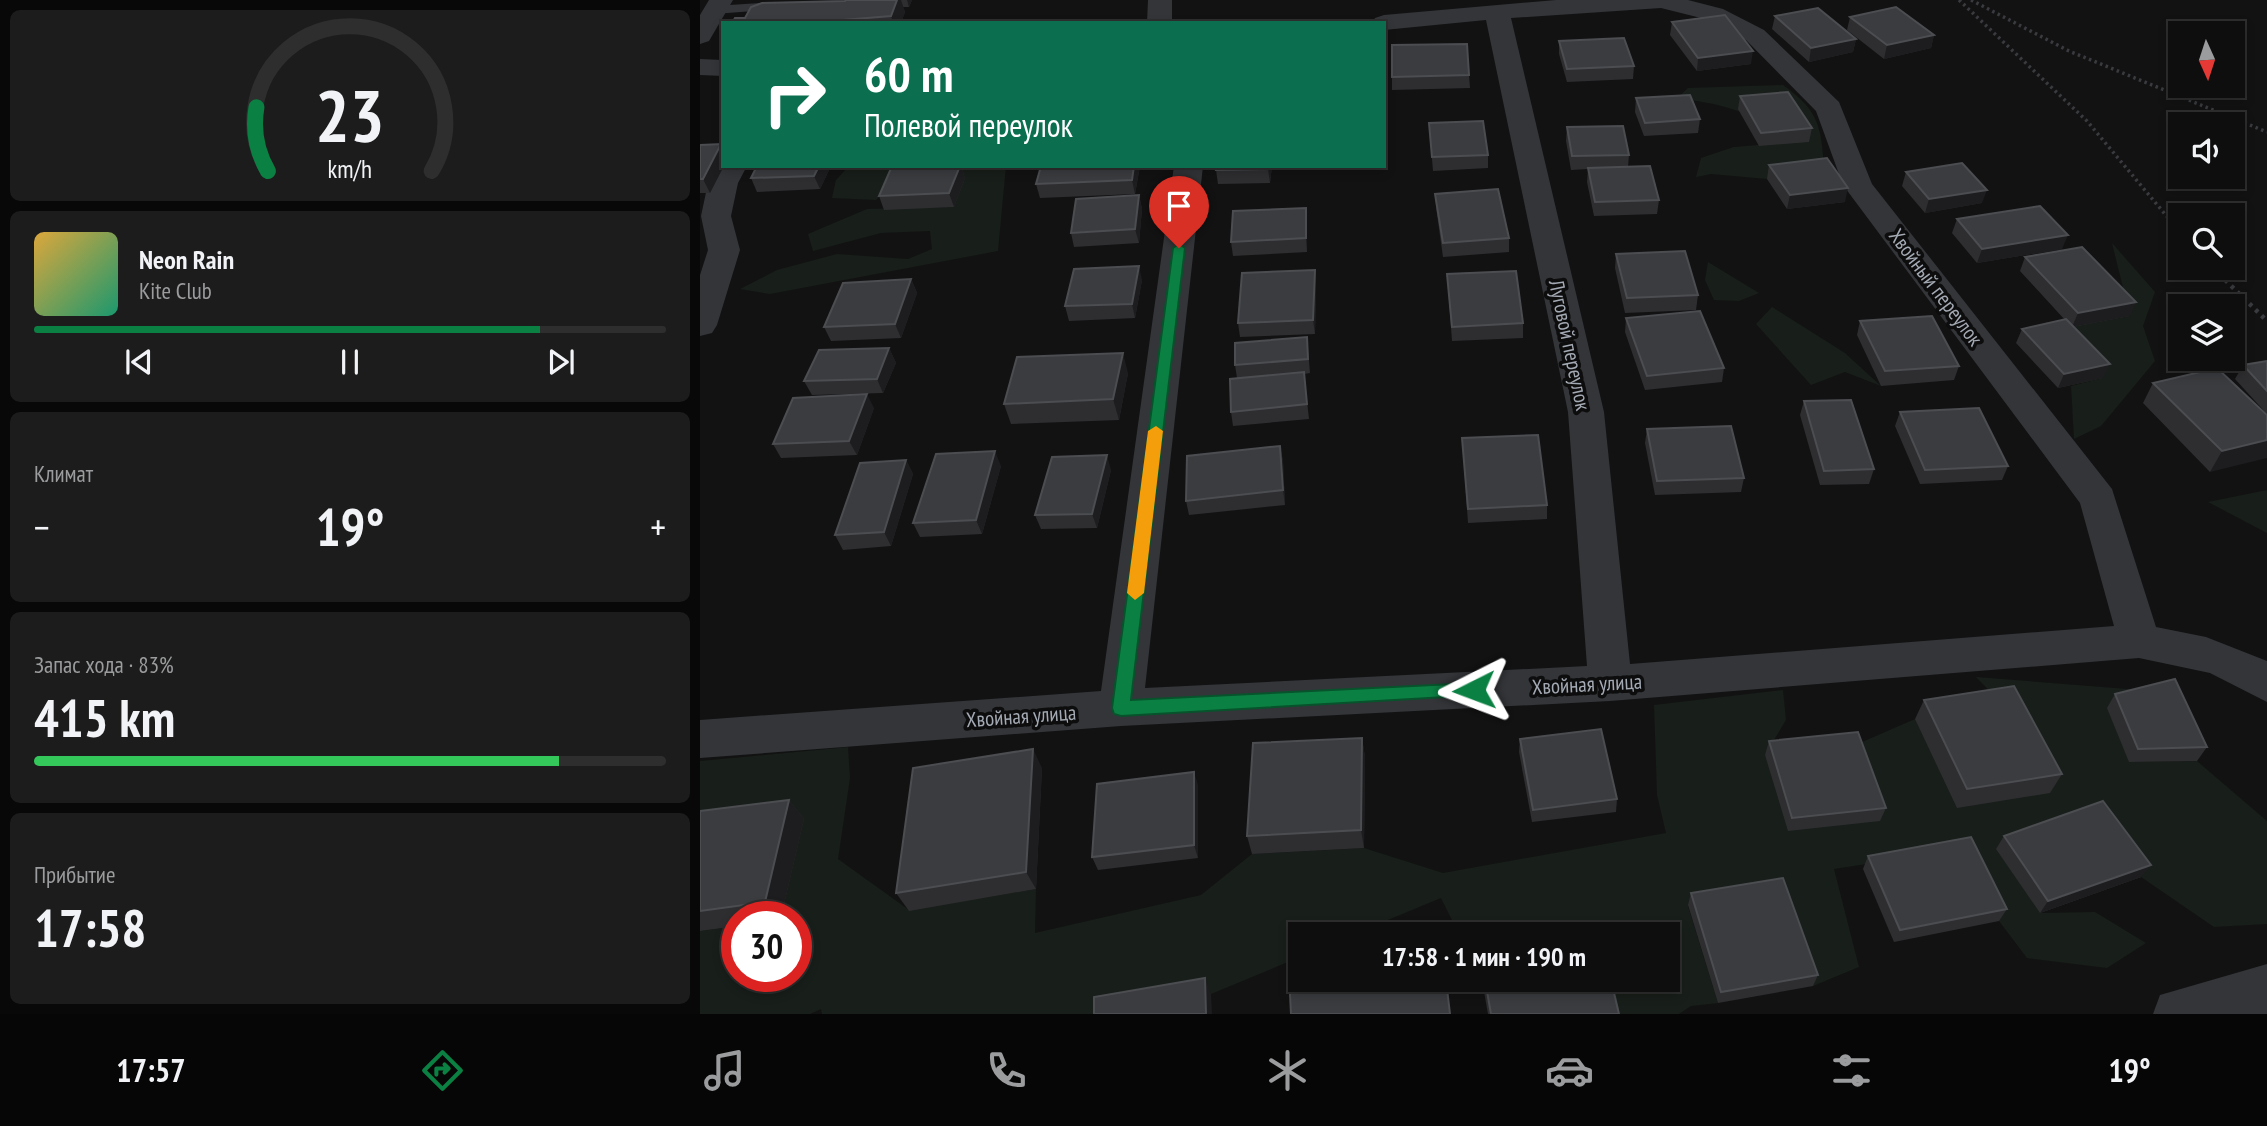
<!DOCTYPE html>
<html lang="ru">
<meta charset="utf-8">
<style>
body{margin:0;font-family:"PT Sans Narrow",sans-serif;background:#1c1c1c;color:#f1f3f6;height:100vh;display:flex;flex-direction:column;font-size:26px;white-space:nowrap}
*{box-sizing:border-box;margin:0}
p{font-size:23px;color:#9b9c9e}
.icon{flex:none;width:38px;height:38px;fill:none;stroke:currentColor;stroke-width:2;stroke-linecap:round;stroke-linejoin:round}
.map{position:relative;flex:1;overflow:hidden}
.panel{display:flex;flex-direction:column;gap:10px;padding:10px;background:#080808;width:700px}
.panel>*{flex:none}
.guide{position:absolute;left:21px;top:21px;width:665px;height:147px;border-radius:0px;box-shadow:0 4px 10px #0003,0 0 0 2px #2e2e2e;background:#0b6e4f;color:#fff;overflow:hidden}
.needle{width:46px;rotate:177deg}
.tools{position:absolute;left:1468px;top:21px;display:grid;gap:14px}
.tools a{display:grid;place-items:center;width:77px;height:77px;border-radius:0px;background:#0e0e0e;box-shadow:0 4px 10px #0003,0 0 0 2px #2e2e2e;font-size:35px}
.speed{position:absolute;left:21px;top:901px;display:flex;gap:14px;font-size:35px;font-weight:700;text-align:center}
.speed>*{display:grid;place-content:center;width:91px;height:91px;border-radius:50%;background:#0e0e0e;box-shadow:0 4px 10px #0003,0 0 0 2px #2e2e2e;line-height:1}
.speed .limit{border:10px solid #d22;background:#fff;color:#111}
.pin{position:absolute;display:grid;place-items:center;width:60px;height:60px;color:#fff;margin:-72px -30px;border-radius:50% 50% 50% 0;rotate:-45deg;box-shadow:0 0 7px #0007}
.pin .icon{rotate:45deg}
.me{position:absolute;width:77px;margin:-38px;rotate:267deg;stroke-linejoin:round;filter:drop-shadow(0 0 5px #0008)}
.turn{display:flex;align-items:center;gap:24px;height:147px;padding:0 28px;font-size:32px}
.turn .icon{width:91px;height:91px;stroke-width:2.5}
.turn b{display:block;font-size:49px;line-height:60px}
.big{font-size:52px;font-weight:800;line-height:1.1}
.panel .widget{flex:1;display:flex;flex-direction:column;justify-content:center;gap:10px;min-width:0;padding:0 24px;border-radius:10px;background:#1c1c1c}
.panel .dial{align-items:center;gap:0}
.dial svg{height:182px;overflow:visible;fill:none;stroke:#2e2e2e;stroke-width:7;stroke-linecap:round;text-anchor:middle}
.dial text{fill:#f1f3f6;stroke:none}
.song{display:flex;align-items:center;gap:21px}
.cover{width:84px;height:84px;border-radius:10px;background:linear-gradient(135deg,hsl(40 70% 55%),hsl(160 70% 35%))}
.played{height:7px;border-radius:4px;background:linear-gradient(90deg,#0b8043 80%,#2e2e2e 80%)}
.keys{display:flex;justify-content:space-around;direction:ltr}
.heat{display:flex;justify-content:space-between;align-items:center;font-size:38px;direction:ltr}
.charge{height:10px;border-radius:5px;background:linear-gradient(90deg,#34c759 83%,#2e2e2e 0)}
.trip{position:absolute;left:588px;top:922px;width:392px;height:70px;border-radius:0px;background:#0e0e0e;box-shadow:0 4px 10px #0003,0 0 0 2px #2e2e2e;font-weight:800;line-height:70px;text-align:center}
.tab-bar{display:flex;height:112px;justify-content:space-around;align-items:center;background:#060606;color:#9b9c9e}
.tab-bar .icon{width:49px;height:49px}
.tab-bar .current{color:#0b8043}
.tab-bar b{font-size:32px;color:#f1f3f6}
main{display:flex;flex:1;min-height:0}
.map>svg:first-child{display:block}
.green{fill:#181e19}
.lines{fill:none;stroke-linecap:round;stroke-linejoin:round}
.path-far1{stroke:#393b3f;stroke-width:3.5;stroke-dasharray:2.5 3.5;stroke-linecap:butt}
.path{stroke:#393b3f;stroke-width:4.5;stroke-dasharray:3.5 5;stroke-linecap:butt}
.lane{fill:#333538;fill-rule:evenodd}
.street{fill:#333538;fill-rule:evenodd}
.wall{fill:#2e2e31}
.shaded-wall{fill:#1d1d1f}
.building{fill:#3b3c3f;stroke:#4b4d51;stroke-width:2}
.route{fill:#0b8043;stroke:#07532c;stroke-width:2}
.slow{fill:#f59e0b}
.labels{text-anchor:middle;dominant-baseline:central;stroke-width:7;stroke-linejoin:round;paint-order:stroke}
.street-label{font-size:21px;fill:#a4aab3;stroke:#0d0d0e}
</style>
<main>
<section class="panel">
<div class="widget dial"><svg viewBox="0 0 100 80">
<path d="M14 69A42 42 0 1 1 86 69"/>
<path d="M14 69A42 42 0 0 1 9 41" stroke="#0b8043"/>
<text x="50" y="56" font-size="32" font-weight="700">23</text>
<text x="50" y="72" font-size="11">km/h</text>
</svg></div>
<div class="widget">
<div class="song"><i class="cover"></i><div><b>Neon Rain</b><p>Kite Club</p></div></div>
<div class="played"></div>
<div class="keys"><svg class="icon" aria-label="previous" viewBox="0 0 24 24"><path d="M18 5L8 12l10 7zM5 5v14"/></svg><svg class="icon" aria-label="pause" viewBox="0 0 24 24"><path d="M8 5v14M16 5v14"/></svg><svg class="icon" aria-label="next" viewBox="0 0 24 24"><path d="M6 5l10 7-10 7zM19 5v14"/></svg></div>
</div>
<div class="widget"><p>Климат</p>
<div class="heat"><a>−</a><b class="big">19°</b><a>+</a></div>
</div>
<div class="widget"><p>Запас хода · 83%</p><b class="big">415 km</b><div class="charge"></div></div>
<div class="widget"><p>Прибытие</p><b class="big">17:58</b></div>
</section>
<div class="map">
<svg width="1567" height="1014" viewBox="0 0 1567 1014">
<rect width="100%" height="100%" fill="#121213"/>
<g class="green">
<path d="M1083 85C1118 110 1121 125 1124 166L1067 179 1011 174 996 177 1001 158 1034 147 1109 141C1060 120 1030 102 976 99L988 88Z"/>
<path d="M149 166H306L298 251 70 294 40 289 77 270 137 254 208 259 232 249 230 231 181 233 113 251 108 234 167 209 254 207 198 180 176 200 132 198 136 180Z"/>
<path d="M1412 243 1455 292 1443 326 1455 361 1401 426 1374 439 1371 386 1403 378 1372 327 1430 316Z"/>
<path d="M1008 262 1059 293 1039 301 1014 300 1005 280Z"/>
<path d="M1072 307 1145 353 1181 386 1145 372 1111 385 1056 324Z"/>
<path d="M1567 490V533L1508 502Z"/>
<path d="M1276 677 1466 692 1429 762 1497 761 1567 821V924L1514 927 1441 877 1340 913 1395 912 1446 943 1407 968 1327 958 1299 921 1264 849 1134 869 1159 967 1113 986 1078 890 988 906 1018 1003 991 1006 979 1014H912L904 980H968V934H900V921L822 925 786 934H759L741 898 654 934H600V957L511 994 403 1014H122L121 1009 110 1014H0V931L37 926V976H96V917H81L0 832V761L148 747 150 778 138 859 209 910 336 889 335 933 501 895 552 854 664 848 743 873 966 833 957 795 954 705 1083 690 1086 720 1065 755 1153 746 1215 719 1304 706Z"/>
</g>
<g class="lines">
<g class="path-far1">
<path d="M1259 0 1387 121 1480 232"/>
<path d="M1271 0 1369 51 1567 132"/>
</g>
<path class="path" d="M1513 268 1567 321"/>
<path class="lane" d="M76 2 82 6 80 9 14 14 8 10 14 6Z"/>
<g class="street">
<path d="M9 0H33L9 41 0 44V15Z"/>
<path d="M448 0H472V23H447Z"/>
<path d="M856 0H988L1023 9 1064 30 1139 102 1172 184 1412 489 1456 627 1506 637 1567 661V702L1510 673 1439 658 910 701 421 726 0 758V720L401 691 474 166H503L445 688 887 666 868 412 786 20 684 30V23H672L675 18 684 15ZM961 8 1005 19 1046 40 1116 111 1143 185 1380 503 1414 626 930 664 904 412 811 18Z"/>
<path d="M0 59 23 60V76L0 75Z"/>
<path d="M23 160V166H47L38 183 31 216 40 250 17 325 12 333 0 336V275L8 250 1 216 8 183Z"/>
<path d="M1567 964V1014H1453L1460 995Z"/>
</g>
</g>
<g class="wall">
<path d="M146 0H212L209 7H203L205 12 201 23H32L145 1Z"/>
<path d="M1075 16 1156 39 1153 52 1109 62 1072 29Z"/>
<path d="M1150 17 1234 35 1231 48 1184 59 1147 30Z"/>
<path d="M972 22 1051 64 997 71 970 35Z"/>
<path d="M859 41 934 66 933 79 867 82 859 54Z"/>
<path d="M769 75 770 88 692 90V77Z"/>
<path d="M1040 96 1112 128 1109 142 1059 146 1038 109Z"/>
<path d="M936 98 1000 119 998 133 944 136 935 112Z"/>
<path d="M729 123 788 155V168L733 171Z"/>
<path d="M867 127 929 155 928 167 959 200 957 214 894 216 887 182 888 169 871 170 866 141Z"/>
<path d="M21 144 23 147V166L10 193H0V145Z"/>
<path d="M1069 165 1145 202 1087 209 1067 179Z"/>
<path d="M131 166 120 189 57 192 51 178Z"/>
<path d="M192 166H261L265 178 254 207 184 210 179 196Z"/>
<path d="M341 166H440L435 194 340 198 336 184Z"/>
<path d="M517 166H572L570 183 518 184 516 170Z"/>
<path d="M607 166H657V167L608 169Z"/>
<path d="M1206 172 1282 203 1225 213 1202 186Z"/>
<path d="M735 194 809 238V252L743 257 736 207Z"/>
<path d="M439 195 442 209 439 243 374 247 371 233Z"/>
<path d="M606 208 607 221V252L533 256 531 242Z"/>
<path d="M1257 219 1362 249 1277 263 1252 233Z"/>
<path d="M916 254 998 295 996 310 925 313 915 268Z"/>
<path d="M1325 257 1430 316 1373 327 1403 378 1358 388 1316 343 1322 329 1365 320 1320 271Z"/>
<path d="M615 270 616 284 615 334 540 337 538 323Z"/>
<path d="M747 274 823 323V338L752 341Z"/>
<path d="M211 279 217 293 201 338 131 341 124 327Z"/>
<path d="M442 280 435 318 369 321 365 306Z"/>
<path d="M926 318 1024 368 1022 382 945 390 925 332Z"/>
<path d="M1160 321 1259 366 1254 380 1181 386 1157 335Z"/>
<path d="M607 337 610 373 604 374 609 419 533 426 531 412 537 378 535 365Z"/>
<path d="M189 348 196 363 183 393 112 395 104 381Z"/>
<path d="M1567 361V414L1535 379 1543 365Z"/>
<path d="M428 373 419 420 311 424 304 404Z"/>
<path d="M1453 383 1567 415 1510 472 1443 403Z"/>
<path d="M1104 401 1174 469 1169 484 1120 485 1100 415Z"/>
<path d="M174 408 157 455 81 458 73 444Z"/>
<path d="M1200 412 1308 466 1302 480 1220 484 1195 426Z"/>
<path d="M947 429 1044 478 1041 492 955 495 945 443Z"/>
<path d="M762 438 847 505V519L768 523Z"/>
<path d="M580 446 583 461 585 505 489 515 486 501Z"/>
<path d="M206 460 213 474 191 546 143 550 135 535Z"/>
<path d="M301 466 282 534 220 537 213 523Z"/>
<path d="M411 470 397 528 341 529 335 515Z"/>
<path d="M1415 694 1507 747 1497 761 1429 762 1407 708Z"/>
<path d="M1224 700 1362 774 1350 793 1257 808 1215 719Z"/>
<path d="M662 738 665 757 664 848 552 854 547 836Z"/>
<path d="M820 739 917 799 916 812 832 822 819 752Z"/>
<path d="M1069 741 1186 808 1180 821 1088 831 1065 755Z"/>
<path d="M342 768 336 889 209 911 196 893Z"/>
<path d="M498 785V858L398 870 392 857Z"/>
<path d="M89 800 104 819 81 917H37V926L0 931V811Z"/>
<path d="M1304 836 1441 877 1340 913 1296 849Z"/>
<path d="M1168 856 1307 909 1299 921 1194 942 1163 869Z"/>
<path d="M991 893 1118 975 1113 986 1018 1003 988 905Z"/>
<path d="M782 980H911L919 1014H788Z"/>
</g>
<g class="shaded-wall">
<path d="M195 0H201L205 12 201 23H193L191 16Z"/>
<path d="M207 0H212L209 7Z"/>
<path d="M1234 35 1231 48 1184 59 1187 45Z"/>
<path d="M1156 39 1153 52 1109 62 1111 48Z"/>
<path d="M1053 51 1051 64 997 71 998 58Z"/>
<path d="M21 144 23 147 24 166 10 193 3 179Z"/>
<path d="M119 166H131L120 189 114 176Z"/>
<path d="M260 166H261L265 178 254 207 249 193Z"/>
<path d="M434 166H440L435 194 432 180Z"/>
<path d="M568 166H572L570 183 568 169Z"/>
<path d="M1148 188 1145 202 1087 209 1090 195Z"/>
<path d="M1287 190 1282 203 1225 213 1229 199Z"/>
<path d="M439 195 442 209 439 243 435 229Z"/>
<path d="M606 208 607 221V252L606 238Z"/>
<path d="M1368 235 1362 249 1277 263 1282 249Z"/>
<path d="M439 266 442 280 435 318 432 304Z"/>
<path d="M615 270 616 284 615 334 613 320Z"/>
<path d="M211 279 217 293 201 338 195 324Z"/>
<path d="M1436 302 1430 316 1372 327 1378 313Z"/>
<path d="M189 348 196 363 183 393 177 379Z"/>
<path d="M423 353 428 373 419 420 413 399Z"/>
<path d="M1410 364 1403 378 1358 388 1364 374Z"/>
<path d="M167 394 174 408 157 455 149 441Z"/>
<path d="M1567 440V458L1510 472 1522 451Z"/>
<path d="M580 446 583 461 585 505 583 490Z"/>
<path d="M295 451 301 466 282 534 276 520Z"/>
<path d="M407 455 411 470 397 528 392 514Z"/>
<path d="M206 460 213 474 191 546 184 532Z"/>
<path d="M662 738 665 757 664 848 661 830Z"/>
<path d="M333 749 342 768 336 889 326 872Z"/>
<path d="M494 772 498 785V858L494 845Z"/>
<path d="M89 800 104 819 81 917H78L65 902Z"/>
<path d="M1451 865 1441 877 1340 913 1348 901Z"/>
<path d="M505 978 511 994 512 1014H506Z"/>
</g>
<g class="building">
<path d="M146 0H197L191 16 143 20 142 23H32L35 18H45L51 7 62 3 145 1Z"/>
<path d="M1196 7 1234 35 1187 45 1150 17Z"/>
<path d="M1118 8 1156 39 1111 48 1075 16Z"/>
<path d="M1025 15 1053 51 998 58 972 22Z"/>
<path d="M924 38 934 66 867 69 859 41Z"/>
<path d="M767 44 769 75 692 77V45Z"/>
<path d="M1088 92 1112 128 1061 133 1040 96Z"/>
<path d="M990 95 1000 119 945 123 936 98Z"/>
<path d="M783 121 788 155 732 157 729 123Z"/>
<path d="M923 126 929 155 872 156 867 127Z"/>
<path d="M21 144 3 179H0V145Z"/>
<path d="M1127 158 1148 188 1090 195 1069 165Z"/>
<path d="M1262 163 1287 190 1229 199 1206 172Z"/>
<path d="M57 166H119L114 176 51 178Z"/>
<path d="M192 166H260L249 193 179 196Z"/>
<path d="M341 166H434L432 180 336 184Z"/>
<path d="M517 166H568V169L516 170Z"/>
<path d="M950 166 959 200 895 202 888 168Z"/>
<path d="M798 189 809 238 743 243 735 194Z"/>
<path d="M439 195 435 229 371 233 376 199Z"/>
<path d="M1340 206 1368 235 1282 249 1257 219Z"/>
<path d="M606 208V238L531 242 533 211Z"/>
<path d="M1382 247 1436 302 1378 313 1325 257Z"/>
<path d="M985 251 998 295 927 298 916 254Z"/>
<path d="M439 266 432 304 365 306 374 269Z"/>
<path d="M615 270 613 320 538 323 542 273Z"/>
<path d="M816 271 823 323 752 327 747 274Z"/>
<path d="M211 279 195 324 124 327 143 283Z"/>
<path d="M1000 311 1024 368 947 376 926 318Z"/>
<path d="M1232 316 1259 366 1185 371 1160 321Z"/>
<path d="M1366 319 1410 364 1364 374 1322 329Z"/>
<path d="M607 337 608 359 535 365V343Z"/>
<path d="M189 348 177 379 104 381 119 350Z"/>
<path d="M423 353 413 399 304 404 317 357Z"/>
<path d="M1567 361V391L1543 365Z"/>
<path d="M1517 368 1567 415V440L1522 451 1453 383Z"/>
<path d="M604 372 607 404 531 412 530 379Z"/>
<path d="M167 394 149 441 73 444 93 398Z"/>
<path d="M1151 400 1174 469 1124 471 1104 401Z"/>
<path d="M1279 408 1308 466 1225 470 1200 412Z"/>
<path d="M1031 426 1044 478 957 481 947 429Z"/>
<path d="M838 435 847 505 768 509 762 438Z"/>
<path d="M580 446 583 490 486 501 487 456Z"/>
<path d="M295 451 276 520 213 523 236 454Z"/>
<path d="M407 455 392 514 335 515 352 457Z"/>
<path d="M206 460 184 532 135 535 160 463Z"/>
<path d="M1475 679 1507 747 1438 749 1415 694Z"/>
<path d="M1314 686 1362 774 1267 789 1224 700Z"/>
<path d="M901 729 917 799 833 810 820 739Z"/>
<path d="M1158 732 1186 808 1092 818 1069 741Z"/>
<path d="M662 738 661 830 547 836 553 743Z"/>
<path d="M333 749 326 872 196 893 213 768Z"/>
<path d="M494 772V845L392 857 397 784Z"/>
<path d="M89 800 65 902 0 911V811Z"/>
<path d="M1403 801 1451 865 1348 901 1304 836Z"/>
<path d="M1271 837 1307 909 1200 930 1168 856Z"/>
<path d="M1083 878 1118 975 1021 992 991 893Z"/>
<path d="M600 972V980H746L750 1014H591L589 974Z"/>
<path d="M505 978 506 1014H394V997Z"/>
<path d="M785 980H911L919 1014H791Z"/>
</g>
<path class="route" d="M479 244 485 248 431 700 774 683 783 690 780 695 421 716 414 714 412 708 473 248Z"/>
<path class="slow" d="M456 426 463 431 444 593 435 600 427 593 448 431Z"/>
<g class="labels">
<g class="street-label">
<text transform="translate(1236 287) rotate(53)">Хвойный переулок</text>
<text transform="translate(870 345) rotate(78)">Луговой переулок</text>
<text transform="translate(887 684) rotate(-3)">Хвойная улица</text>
<text transform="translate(321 716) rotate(-4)">Хвойная улица</text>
</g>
</g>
</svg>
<div class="tools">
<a><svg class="needle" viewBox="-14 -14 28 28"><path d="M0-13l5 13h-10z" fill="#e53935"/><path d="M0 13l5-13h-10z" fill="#9b9c9e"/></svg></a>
<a><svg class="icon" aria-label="sound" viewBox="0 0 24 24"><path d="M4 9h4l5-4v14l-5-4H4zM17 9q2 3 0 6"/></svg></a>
<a><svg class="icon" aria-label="search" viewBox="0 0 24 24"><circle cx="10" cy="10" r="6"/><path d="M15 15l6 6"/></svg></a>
<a><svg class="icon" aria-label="layers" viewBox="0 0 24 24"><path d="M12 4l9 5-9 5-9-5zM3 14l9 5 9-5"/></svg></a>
</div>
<div class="speed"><div class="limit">30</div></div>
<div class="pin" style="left:479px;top:248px;background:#d93025"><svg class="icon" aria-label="arrive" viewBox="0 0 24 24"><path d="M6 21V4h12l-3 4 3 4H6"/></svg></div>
<svg class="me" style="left:774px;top:690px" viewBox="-20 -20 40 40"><path d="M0-17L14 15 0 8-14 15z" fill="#0b8043" stroke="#fff" stroke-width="4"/></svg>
<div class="trip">17:58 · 1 мин · 190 m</div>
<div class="guide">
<div class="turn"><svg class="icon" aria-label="right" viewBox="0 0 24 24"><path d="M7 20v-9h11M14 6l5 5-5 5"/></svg><div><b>60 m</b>Полевой переулок</div></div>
</div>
</div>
</main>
<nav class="tab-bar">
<b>17:57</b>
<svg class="icon current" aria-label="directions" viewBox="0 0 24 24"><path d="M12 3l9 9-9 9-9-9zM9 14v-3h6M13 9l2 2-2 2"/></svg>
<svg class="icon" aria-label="music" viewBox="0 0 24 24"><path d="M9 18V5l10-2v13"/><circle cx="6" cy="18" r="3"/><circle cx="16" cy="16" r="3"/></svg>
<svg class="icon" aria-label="phone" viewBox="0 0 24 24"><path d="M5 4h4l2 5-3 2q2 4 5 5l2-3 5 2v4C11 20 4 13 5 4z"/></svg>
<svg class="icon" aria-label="climate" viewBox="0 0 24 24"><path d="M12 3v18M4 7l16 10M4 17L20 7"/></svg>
<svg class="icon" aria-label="car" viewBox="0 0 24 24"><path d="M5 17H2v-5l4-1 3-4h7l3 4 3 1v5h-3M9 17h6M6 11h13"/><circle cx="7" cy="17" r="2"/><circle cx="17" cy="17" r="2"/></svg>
<svg class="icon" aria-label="filters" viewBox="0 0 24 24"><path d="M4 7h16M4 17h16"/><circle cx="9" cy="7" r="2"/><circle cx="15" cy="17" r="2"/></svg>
<b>19°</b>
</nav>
